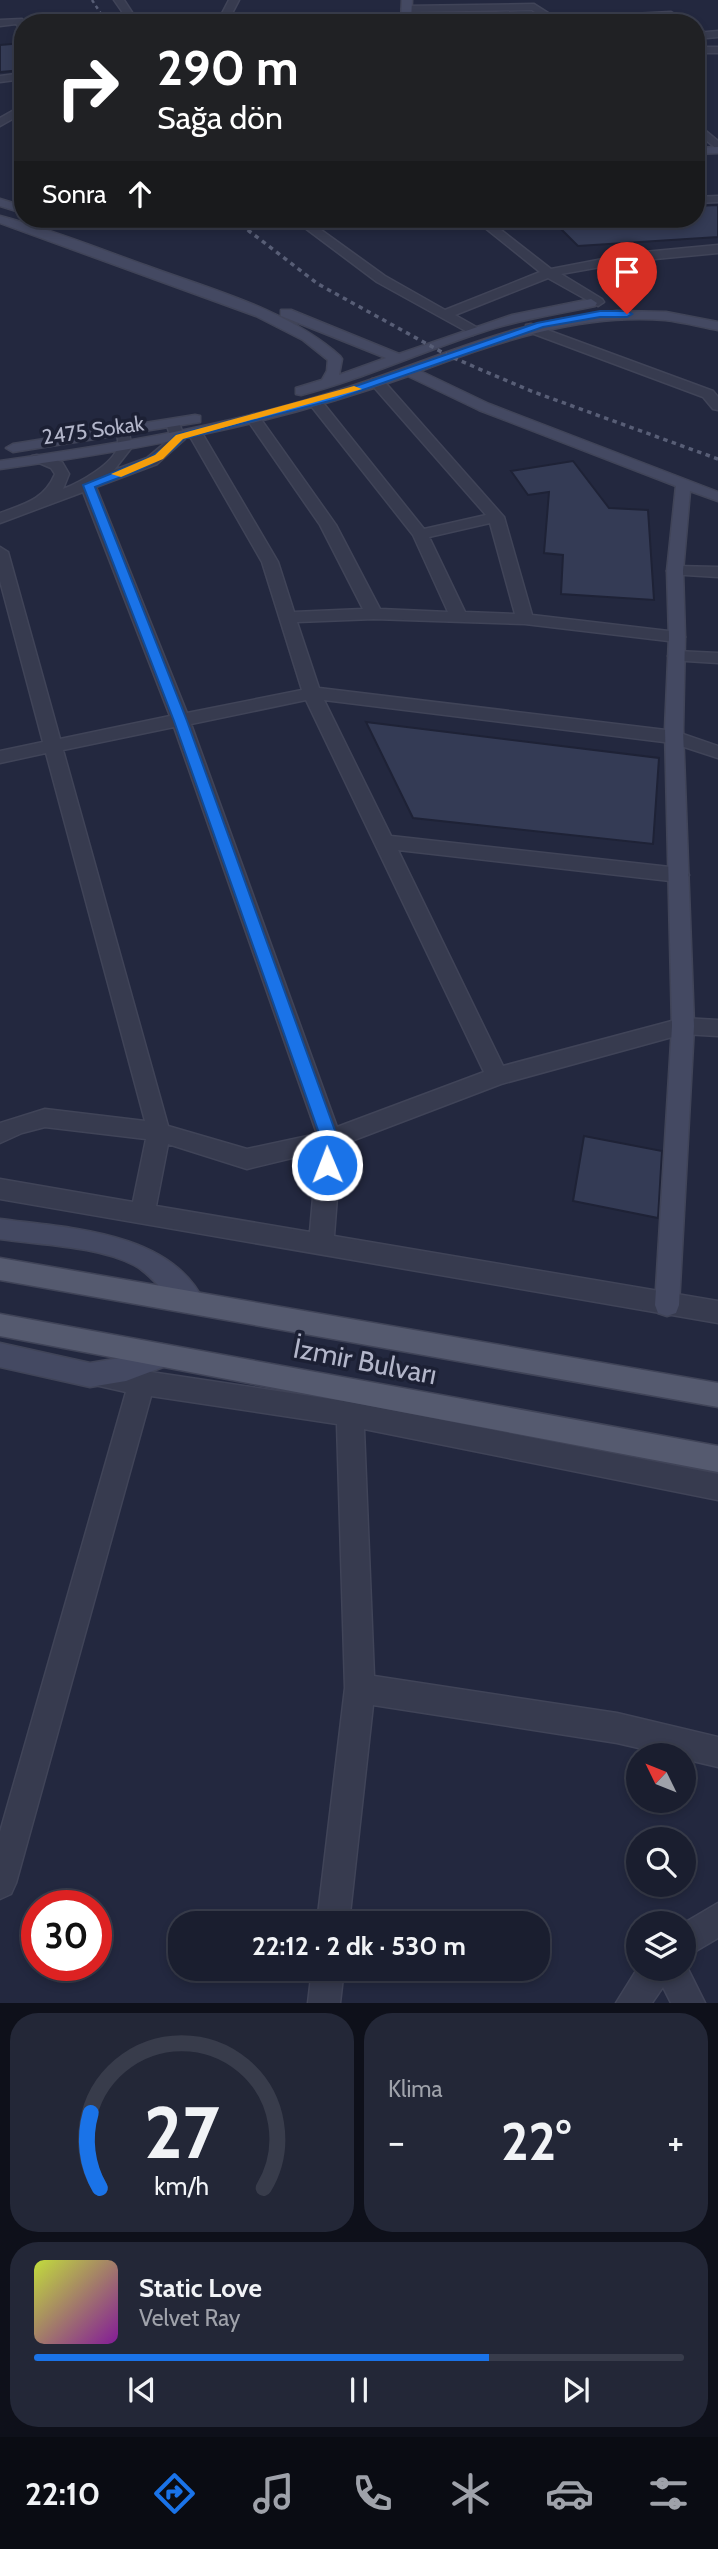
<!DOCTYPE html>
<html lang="tr">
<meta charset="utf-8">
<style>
body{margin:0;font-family:Cabin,sans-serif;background:#232737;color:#f1f3f6;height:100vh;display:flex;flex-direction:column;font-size:26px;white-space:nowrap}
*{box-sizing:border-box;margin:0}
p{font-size:23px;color:#9fa2aa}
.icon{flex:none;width:38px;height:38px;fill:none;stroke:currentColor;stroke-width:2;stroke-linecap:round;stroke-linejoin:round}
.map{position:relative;height:2003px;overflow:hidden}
.panel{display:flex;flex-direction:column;gap:10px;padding:10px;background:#0e101a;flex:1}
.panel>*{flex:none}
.top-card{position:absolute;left:14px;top:14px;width:691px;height:214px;border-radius:28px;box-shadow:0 4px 10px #0003,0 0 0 2px #383c4b;background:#202124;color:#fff;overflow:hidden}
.needle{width:46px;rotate:313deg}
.fabs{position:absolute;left:626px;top:1743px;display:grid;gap:14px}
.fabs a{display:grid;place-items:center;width:70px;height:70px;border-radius:50%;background:#1a1e2f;box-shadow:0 4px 10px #0003,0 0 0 2px #383c4b;font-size:35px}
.speed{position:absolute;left:21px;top:1890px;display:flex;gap:14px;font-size:35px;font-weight:700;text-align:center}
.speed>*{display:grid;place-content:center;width:91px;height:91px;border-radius:50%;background:#1a1e2f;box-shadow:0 4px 10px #0003,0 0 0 2px #383c4b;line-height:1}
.speed .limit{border:10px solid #d22;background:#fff;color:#111}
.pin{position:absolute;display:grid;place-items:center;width:60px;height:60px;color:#fff;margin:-72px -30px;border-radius:50% 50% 50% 0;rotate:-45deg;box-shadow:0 0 7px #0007}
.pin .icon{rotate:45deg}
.me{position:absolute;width:77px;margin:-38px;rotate:359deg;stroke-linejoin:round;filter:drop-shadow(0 0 5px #0008)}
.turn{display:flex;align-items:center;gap:24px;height:147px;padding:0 28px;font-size:32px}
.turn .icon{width:91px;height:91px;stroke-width:2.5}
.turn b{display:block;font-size:49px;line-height:60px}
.then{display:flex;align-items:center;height:66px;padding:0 28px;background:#0003;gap:14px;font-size:26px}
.big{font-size:52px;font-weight:700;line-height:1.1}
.panel .widget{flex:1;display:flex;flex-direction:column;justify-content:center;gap:10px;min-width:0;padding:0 24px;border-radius:28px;background:#232737}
.panel .dial{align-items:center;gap:0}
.dial svg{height:182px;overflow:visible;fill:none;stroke:#383c4b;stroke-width:7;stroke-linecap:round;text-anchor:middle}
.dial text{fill:#f1f3f6;stroke:none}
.song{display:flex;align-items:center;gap:21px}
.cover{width:84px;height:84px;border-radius:10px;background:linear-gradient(135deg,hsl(70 70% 55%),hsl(290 70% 35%))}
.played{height:7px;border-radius:4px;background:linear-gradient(90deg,#1a73e8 70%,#383c4b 70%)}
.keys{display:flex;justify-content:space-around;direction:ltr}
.heat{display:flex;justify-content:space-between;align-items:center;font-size:38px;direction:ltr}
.panel .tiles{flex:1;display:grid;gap:10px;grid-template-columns:1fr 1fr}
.widget:last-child{grid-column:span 2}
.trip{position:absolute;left:168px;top:1911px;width:382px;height:70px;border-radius:28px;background:#1a1e2f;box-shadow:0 4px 10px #0003,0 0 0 2px #383c4b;font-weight:700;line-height:70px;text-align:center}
.menu{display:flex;height:112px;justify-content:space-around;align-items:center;background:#0a0c13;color:#9fa2aa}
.menu .icon{width:49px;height:49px}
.menu .current{color:#1a73e8}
.menu b{font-size:32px;color:#f1f3f6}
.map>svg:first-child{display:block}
.building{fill:#343b55;stroke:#1e2236;stroke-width:2}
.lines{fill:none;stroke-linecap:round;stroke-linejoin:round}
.street-casing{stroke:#404458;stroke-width:3}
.secondary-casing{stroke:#404458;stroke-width:3}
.primary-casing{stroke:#404458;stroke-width:3}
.street{fill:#373b4f;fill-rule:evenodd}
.secondary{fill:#444962;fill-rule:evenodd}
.primary{fill:#555a6f;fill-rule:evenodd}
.rail-far1{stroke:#585e76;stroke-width:2.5;stroke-dasharray:3.5 3.5;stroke-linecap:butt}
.rail{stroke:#585e76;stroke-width:3.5;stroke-dasharray:4.5 4.5;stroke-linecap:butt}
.route{fill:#1a73e8;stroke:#114b97;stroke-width:2}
.slow{fill:#f59e0b}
.labels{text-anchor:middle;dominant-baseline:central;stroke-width:7;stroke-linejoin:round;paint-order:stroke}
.far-street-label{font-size:21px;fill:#b3b6ca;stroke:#1c2034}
.near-street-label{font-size:28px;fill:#b3b6ca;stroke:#1c2034}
</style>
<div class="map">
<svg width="718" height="2003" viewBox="0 0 718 2003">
<rect width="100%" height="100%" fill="#23283f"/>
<g class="building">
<path d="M23 43V70L0 72V45Z"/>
<path d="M718 205V237L578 246 551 219H696V206Z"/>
<path d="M573 461 609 508 648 510 654 600 561 594 563 555 544 553 549 492 528 495 511 471Z"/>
<path d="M366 722 659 758 653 844 413 818Z"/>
<path d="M584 1136 662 1151 658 1218 573 1201Z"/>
</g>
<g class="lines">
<defs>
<g id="street">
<path d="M114 0H124L139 23H130Z"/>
<path d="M229 0H239L227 23H217Z"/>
<path d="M534 4 556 18 671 12 676 15 671 18 551 23 532 10 407 12 402 9 407 6Z"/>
<path d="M22 19 25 23 23 32 16 24 0 26V20Z"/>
<path d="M718 31V37L696 39V33Z"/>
<rect x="696" y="47" width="22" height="6"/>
<path d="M23 73V79L0 82V76Z"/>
<path d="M23 105V113L0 126V118Z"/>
<path d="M696 123 718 141V150L696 132Z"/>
<path d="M718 196V202L696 203V197Z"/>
<path d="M293 219H306L385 276 445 310 540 272 474 219H487L551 269 634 253 718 245V253L634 261 561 274 602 299 604 302 598 306 548 278 455 315 478 328 479 331 473 335 377 282Z"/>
<path d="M531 324 713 391 718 397V410L713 409 703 397 526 331V325Z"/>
<path d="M377 378 382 379 504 517 532 615 677 632 685 637 677 642 525 624 374 619 297 622 319 688 674 731 718 746V758L672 743 324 700 391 836 679 868 686 870 689 875 686 880 679 882 398 850 503 1066 683 1018 718 1020V1036L683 1034 501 1084 341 1145 334 1236 718 1301V1323L0 1199V1179L133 1202 146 1139 45 1127 22 1133 0 1143V1123L45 1109 145 1121 46 753 0 763V751L43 742 0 581V547L8 552 60 739 170 716 83 492 0 523V513C24 504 44 500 55 474L51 468 30 459 32 456 37 455 62 462 69 474 63 489C79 483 114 464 118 446 119 440 116 435 118 429H128L132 447 114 470 147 458 171 438 166 423 168 420H178L185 439 157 464 96 487 187 713 302 690 262 562 188 433 195 429 202 433 278 562 294 612 363 609 320 525 246 418 253 414 258 415 336 525 380 609 448 612 413 535 308 402 310 399H320L424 529 486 515 372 385V379ZM490 523 515 614 465 612 429 537ZM306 700 484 1072 337 1127 191 724ZM174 727 317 1134 247 1149 168 1126 63 750ZM168 1144 247 1169 317 1152 310 1232 156 1206Z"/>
<path d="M675 566 718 567V577L669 574 667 571Z"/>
<path d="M676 651 718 653V663L670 660 668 656 670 652Z"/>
<path d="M104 1365 350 1402 718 1474V1500L364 1429 374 1676 617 1713 718 1737V1767L684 1759V1755H669L617 1743 373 1705 349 1923H317L345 1688 337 1424 151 1396 16 1883 11 1894 0 1899V1832L126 1392 95 1385 91 1377 95 1369Z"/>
<path d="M718 1903V1938L684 1958V1923Z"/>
<path d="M684 1961 705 2003H671L663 1987 652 2003H616L639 1966V1969H684Z"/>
<path d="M312 1969H344L340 2003H308Z"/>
</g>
<g id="secondary">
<path d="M402 0H412L411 23H401Z"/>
<path d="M718 147V153L696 154V148Z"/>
<path d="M0 199 23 206V213L0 206Z"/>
<path d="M0 216C50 229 99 249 147 266 212 290 287 309 340 356L342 359 339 375 386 358 281 316V310H291L399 354 512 315 591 299 597 303 595 306C558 314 521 319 485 331 423 351 363 379 301 395L296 394V388L322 380 327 371 328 360 303 340 256 316 0 223Z"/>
<path d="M617 311 666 312 718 322V330C701 327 683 322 665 320 579 313 499 342 420 371L489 404 718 492V501L690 491 683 571 685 637 683 729 694 1026 679 1305 676 1313 667 1316 658 1313 655 1305 672 1026 665 729 669 637 667 571 676 486 479 410 408 376C276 424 139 450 0 469V461C110 445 220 427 327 394 391 375 453 347 518 329 550 320 583 315 617 311Z"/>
<path d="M195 415 200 416V422L13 452 6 448 13 444Z"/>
<path d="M0 1219C67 1228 171 1231 204 1302L201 1310 192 1313C169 1305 156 1276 134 1265 98 1246 40 1245 0 1239Z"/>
<path d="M0 1343 90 1363 126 1357 162 1344 171 1348 175 1356 171 1364 126 1381 90 1387 0 1367Z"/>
</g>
<g id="primary">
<path d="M0 1258 718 1383V1407L0 1280Z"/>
<path d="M0 1314 718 1446V1472L0 1336Z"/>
</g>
</defs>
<use href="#street" class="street-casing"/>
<use href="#secondary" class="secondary-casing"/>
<use href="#primary" class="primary-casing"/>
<use href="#street" class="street"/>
<use href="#secondary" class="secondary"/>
<use href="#primary" class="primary"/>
<g class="rail-far1">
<path d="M92 0 107 23"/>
<path d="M239 219 244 224"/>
</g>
<path class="rail" d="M242 223 249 231 318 284 449 356 531 391 718 459"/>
</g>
<path class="route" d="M600 311H627L632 314 627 317H600L543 327 337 399 183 439C160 466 127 474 95 487L187 721 338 1139 334 1170 327 1173 321 1170 319 1165 321 1139 174 721 83 485 149 458 164 448 176 435 330 395 537 323Z"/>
<path class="slow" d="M354 386 362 389 183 439 163 459 121 477 111 474 155 455 176 435Z"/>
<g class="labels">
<g class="far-street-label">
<text transform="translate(93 430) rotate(-8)">2475 Sokak</text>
</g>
<g class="near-street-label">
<text transform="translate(365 1361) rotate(11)">İzmir Bulvarı</text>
</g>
</g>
</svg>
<div class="fabs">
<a><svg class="needle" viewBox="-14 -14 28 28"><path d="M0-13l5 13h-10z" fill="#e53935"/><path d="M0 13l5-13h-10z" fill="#9fa2aa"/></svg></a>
<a><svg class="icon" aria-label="search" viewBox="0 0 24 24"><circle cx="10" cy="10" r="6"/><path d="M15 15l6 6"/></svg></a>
<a><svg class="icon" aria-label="layers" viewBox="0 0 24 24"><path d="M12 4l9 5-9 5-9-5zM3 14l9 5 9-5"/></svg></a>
</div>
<div class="speed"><div class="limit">30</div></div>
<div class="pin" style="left:627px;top:314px;background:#d93025"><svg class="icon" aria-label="arrive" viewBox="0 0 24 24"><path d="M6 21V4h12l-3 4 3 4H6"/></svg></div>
<svg class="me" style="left:327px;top:1165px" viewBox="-20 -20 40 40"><circle r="17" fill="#1a73e8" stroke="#fff" stroke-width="3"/><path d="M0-11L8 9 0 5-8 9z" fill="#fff"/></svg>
<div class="trip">22:12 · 2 dk · 530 m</div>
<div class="top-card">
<div class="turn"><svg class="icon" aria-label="right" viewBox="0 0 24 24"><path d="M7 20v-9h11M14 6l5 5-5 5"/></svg><div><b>290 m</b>Sağa dön</div></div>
<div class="then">Sonra<svg class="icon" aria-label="ahead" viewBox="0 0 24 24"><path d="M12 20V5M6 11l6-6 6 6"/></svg></div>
</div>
</div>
<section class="panel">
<div class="tiles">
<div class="widget dial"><svg viewBox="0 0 100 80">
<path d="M14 69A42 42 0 1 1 86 69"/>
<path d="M14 69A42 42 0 0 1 10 36" stroke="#1a73e8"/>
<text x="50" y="56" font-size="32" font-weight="700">27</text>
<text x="50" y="72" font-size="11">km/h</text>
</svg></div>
<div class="widget"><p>Klima</p>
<div class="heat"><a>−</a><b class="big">22°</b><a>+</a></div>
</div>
<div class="widget">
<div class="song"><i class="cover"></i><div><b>Static Love</b><p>Velvet Ray</p></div></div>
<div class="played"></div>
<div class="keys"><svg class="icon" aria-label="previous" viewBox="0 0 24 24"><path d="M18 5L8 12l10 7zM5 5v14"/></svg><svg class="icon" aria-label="pause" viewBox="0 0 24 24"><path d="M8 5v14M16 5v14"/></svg><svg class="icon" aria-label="next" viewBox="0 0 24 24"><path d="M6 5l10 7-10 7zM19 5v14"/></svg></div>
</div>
</div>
</section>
<nav class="menu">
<b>22:10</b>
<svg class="icon current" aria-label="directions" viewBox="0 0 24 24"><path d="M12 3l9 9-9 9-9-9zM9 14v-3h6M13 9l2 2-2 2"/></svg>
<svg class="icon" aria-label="music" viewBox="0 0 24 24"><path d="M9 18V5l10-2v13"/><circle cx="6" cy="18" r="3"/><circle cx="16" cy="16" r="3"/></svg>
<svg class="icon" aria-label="phone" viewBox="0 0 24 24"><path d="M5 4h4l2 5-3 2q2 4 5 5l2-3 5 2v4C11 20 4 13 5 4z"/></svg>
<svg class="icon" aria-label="climate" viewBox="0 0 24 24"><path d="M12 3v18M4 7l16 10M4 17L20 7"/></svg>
<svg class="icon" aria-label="car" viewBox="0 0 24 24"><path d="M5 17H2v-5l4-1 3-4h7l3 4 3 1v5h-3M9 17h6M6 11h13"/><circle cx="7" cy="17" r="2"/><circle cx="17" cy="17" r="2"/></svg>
<svg class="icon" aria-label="filters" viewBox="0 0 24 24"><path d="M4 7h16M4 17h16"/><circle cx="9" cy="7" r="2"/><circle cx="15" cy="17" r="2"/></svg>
</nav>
